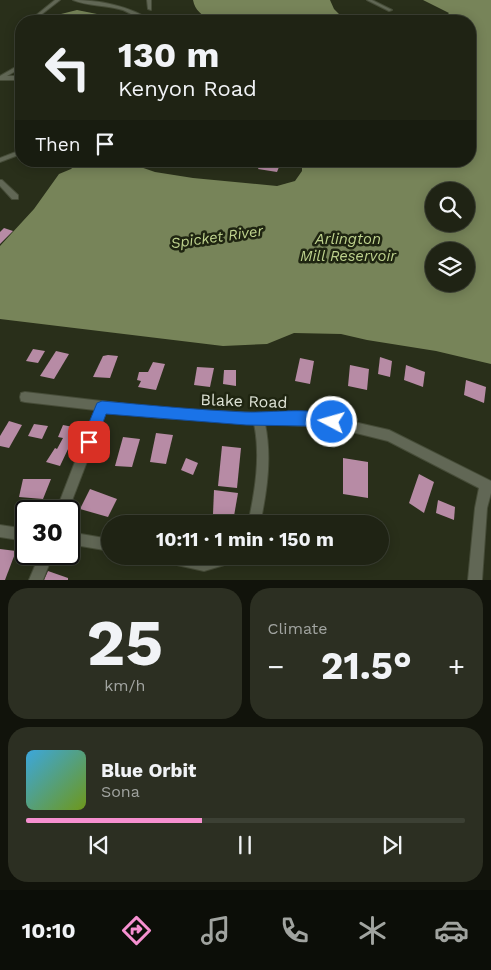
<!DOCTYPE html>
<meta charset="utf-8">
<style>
body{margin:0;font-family:"Work Sans",sans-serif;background:#2c2f22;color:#f1f3f6;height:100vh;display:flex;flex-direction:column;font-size:19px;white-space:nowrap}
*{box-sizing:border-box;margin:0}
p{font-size:16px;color:#a1a4a0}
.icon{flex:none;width:28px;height:28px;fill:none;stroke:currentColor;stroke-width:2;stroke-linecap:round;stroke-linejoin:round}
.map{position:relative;height:580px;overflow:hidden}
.sheet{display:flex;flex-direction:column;gap:8px;padding:8px;background:#11130b;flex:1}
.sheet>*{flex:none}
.hud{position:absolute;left:15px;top:15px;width:461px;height:152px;border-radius:20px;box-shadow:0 2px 12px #0003,0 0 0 1px #3c4034;background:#1f2314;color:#f1f3f6;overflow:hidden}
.tools{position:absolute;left:425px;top:182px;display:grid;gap:10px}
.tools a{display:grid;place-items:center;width:50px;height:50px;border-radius:50%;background:#1f2314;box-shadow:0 2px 12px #0003,0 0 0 1px #3c4034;font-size:25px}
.speed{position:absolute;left:15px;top:500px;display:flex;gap:10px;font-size:25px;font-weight:700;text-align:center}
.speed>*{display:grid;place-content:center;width:65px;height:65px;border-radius:50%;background:#1f2314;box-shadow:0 2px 12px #0003,0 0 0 1px #3c4034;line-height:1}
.speed .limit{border:2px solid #111;border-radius:8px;background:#fff;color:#111}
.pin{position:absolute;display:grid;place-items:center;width:42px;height:42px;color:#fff;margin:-21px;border-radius:10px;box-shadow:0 2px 8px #0006}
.me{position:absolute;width:55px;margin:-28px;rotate:276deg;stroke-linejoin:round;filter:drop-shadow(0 0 4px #0008)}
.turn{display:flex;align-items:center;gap:18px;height:105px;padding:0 20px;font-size:22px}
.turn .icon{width:65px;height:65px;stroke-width:2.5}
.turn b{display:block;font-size:35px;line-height:42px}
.then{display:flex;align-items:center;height:48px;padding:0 20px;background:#0003;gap:10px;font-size:19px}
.big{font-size:38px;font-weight:700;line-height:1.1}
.sheet .widget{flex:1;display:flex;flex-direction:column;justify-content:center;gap:8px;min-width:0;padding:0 18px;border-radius:20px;background:#2c2f22}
.sheet .dial{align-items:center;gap:0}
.dial b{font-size:65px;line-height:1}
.song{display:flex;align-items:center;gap:15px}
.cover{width:60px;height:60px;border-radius:8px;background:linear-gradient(135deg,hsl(200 70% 55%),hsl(80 70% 35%))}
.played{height:5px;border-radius:2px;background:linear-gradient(90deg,#f690d0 40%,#3c4034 40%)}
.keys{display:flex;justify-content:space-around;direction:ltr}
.heat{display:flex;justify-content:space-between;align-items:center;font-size:28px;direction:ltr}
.sheet .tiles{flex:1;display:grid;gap:8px;grid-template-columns:1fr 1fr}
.widget:last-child{grid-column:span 2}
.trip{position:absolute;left:101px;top:515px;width:288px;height:50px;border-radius:25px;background:#1f2314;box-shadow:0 2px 12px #0003,0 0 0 1px #3c4034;font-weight:700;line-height:50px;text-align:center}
.menu{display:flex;height:80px;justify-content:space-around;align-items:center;background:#0c0e08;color:#a1a4a0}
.menu .icon{width:35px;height:35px}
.menu .selected{color:#f690d0}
.menu b{font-size:22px;color:#f1f3f6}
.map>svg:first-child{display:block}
.water{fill:#778459;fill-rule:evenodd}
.building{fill:#b78ba5}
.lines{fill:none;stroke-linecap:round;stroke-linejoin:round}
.minor-casing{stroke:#464c38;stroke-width:2}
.minor{fill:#616755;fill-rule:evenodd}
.route{fill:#1a73e8;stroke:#114b97}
.labels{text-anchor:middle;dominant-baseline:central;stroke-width:5;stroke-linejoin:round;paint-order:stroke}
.water-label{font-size:15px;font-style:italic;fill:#bed28d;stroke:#1f2511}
.near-street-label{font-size:16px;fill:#dee3d6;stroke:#1f2511}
</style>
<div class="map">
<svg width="491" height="580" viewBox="0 0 491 580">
<rect width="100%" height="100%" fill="#292f1a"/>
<g class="water">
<path d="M193 0H330L334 9 339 14 380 21H210C202 14 195 11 193 0Z"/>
<path d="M423 0H491V364L436 351 367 340 341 334 294 333 267 344 223 346 0 319V246L34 209 59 174 71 169 80 161H123L155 172 193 178 277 186 295 181 302 171V161H470V21H383C404 19 423 21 443 19L449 13ZM434 191H466V224H434ZM466 251V284H434V251Z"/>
<path d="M77 10 112 17H129L137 21H82L57 15Z"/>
</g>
<g class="building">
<path d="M265 161H277L281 162 277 172 258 169 261 163H264Z"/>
<path d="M4 228 13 231 0 244V232Z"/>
<path d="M33 349 45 351 38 363 26 361Z"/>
<path d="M56 351 69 354 54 379 40 376Z"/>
<path d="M108 355 118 356 110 378 93 377 103 356Z"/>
<path d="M380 357 392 361 390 377 378 374Z"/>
<path d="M300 358 314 361 310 384 295 381Z"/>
<path d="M153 362 165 364 156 390 138 387 141 381 137 380 139 372H148Z"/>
<path d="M350 365 369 369 367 390 348 386Z"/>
<path d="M406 365 425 372 423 387 404 380Z"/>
<path d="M197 367 214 368 210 387 194 385Z"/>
<path d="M224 370H236V386L223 384Z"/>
<path d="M466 380 486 387 484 403 464 395Z"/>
<path d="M9 421 22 425 9 448 0 446V436Z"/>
<path d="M34 424 48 426 42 439 28 436Z"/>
<path d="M63 425 78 428 60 466 46 462 55 448 57 449 63 438 58 437Z"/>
<path d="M156 433 173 435 166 464 150 462Z"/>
<path d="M123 437 140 439 132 467 115 466Z"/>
<path d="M222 446 241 448 237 488 218 486Z"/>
<path d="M186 458 198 463 193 475 181 470Z"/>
<path d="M343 458 368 462V498L343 494Z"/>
<path d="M419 474 434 482 424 513 409 503Z"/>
<path d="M23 479H51L43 499 19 497Z"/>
<path d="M90 489 117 499 108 517 80 509Z"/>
<path d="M214 490 238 493 234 516 213 514Z"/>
<path d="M438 500 455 507 454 520 436 513Z"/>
<path d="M173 518 190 523V524H171Z"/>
<path d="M0 549 16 551 5 580H0Z"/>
<path d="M48 571 68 578V580H44Z"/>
</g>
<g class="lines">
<defs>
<g id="minor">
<path d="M55 0H60L33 21H29Z"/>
<path d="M73 0C99 0 130 6 152 21 143 22 132 14 123 10 107 5 87 6 73 0Z"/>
<path d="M147 0H151V10L148 9Z"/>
<path d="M367 0H372L392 10 389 11Z"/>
<path d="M19 65H21V68L7 76H21V80H0V76Z"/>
<path d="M21 150V154L0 162V158Z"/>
<path d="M0 180H2L18 195V199H12L0 186Z"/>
<path d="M25 392 161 408 332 417 389 430 491 481V493L487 508 482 580H468L475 508 479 488 388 441 332 427 265 424C272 457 267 491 260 524H248C255 491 261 457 254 423L161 418 106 412 68 511H56L95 410 25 402 21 401 20 397 21 393Z"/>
<path d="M0 525 26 529V541L0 537Z"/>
<path d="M69 532 110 539V551L69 544Z"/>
<path d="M40 554H53L43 580H29Z"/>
<path d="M162 556 204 557 239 556 238 561 204 571 168 563 163 561Z"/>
</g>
</defs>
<use href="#minor" class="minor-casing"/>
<use href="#minor" class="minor"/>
</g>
<path class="route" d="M102 401C149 405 197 410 245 412 272 413 312 406 337 417L339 422 337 427 332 429 304 426 246 425 106 414 94 447 89 449 83 447 81 442 97 403Z"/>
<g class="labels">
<g class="water-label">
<text transform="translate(217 237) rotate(-8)">Spicket River</text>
<text x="348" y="239">Arlington<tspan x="348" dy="17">Mill Reservoir</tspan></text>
</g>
<g class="near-street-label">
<text transform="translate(244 401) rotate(2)">Blake Road</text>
</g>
</g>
</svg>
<div class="tools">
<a><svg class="icon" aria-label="search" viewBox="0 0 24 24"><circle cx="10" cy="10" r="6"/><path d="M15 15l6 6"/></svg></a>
<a><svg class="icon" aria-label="layers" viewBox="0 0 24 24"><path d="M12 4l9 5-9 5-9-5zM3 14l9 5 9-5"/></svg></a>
</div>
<div class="speed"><div class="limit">30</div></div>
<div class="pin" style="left:89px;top:442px;background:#d93025"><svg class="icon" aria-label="arrive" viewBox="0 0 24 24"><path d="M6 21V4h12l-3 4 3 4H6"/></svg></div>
<svg class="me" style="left:332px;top:422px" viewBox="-20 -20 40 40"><circle r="17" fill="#1a73e8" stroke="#fff" stroke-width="3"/><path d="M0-11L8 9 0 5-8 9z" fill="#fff"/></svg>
<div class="trip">10:11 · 1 min · 150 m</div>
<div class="hud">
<div class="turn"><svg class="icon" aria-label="left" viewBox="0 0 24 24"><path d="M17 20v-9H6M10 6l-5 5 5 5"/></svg><div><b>130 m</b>Kenyon Road</div></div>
<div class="then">Then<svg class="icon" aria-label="arrive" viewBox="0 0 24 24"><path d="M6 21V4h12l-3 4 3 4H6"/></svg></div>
</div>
</div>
<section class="sheet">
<div class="tiles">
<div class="widget dial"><b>25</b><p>km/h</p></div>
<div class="widget"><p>Climate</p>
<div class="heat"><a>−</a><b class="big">21.5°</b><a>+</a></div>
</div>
<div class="widget">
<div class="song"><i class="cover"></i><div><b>Blue Orbit</b><p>Sona</p></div></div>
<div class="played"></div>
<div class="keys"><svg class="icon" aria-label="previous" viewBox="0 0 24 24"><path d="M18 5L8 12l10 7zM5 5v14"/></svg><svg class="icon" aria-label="pause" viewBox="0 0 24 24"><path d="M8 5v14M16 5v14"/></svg><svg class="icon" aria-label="next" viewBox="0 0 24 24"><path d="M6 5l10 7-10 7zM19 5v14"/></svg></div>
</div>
</div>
</section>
<nav class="menu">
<b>10:10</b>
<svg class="icon selected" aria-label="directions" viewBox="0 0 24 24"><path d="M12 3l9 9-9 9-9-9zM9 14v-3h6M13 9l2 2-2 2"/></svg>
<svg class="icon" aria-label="music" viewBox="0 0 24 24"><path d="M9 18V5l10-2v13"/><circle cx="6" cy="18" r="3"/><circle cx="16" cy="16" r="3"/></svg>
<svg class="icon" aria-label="phone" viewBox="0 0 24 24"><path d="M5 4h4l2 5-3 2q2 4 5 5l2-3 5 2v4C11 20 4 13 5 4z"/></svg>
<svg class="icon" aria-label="climate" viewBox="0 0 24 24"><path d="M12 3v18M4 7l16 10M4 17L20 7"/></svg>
<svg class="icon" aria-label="car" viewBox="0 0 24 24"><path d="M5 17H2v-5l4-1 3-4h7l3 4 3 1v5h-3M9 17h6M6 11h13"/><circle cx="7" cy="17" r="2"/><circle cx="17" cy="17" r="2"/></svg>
</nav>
